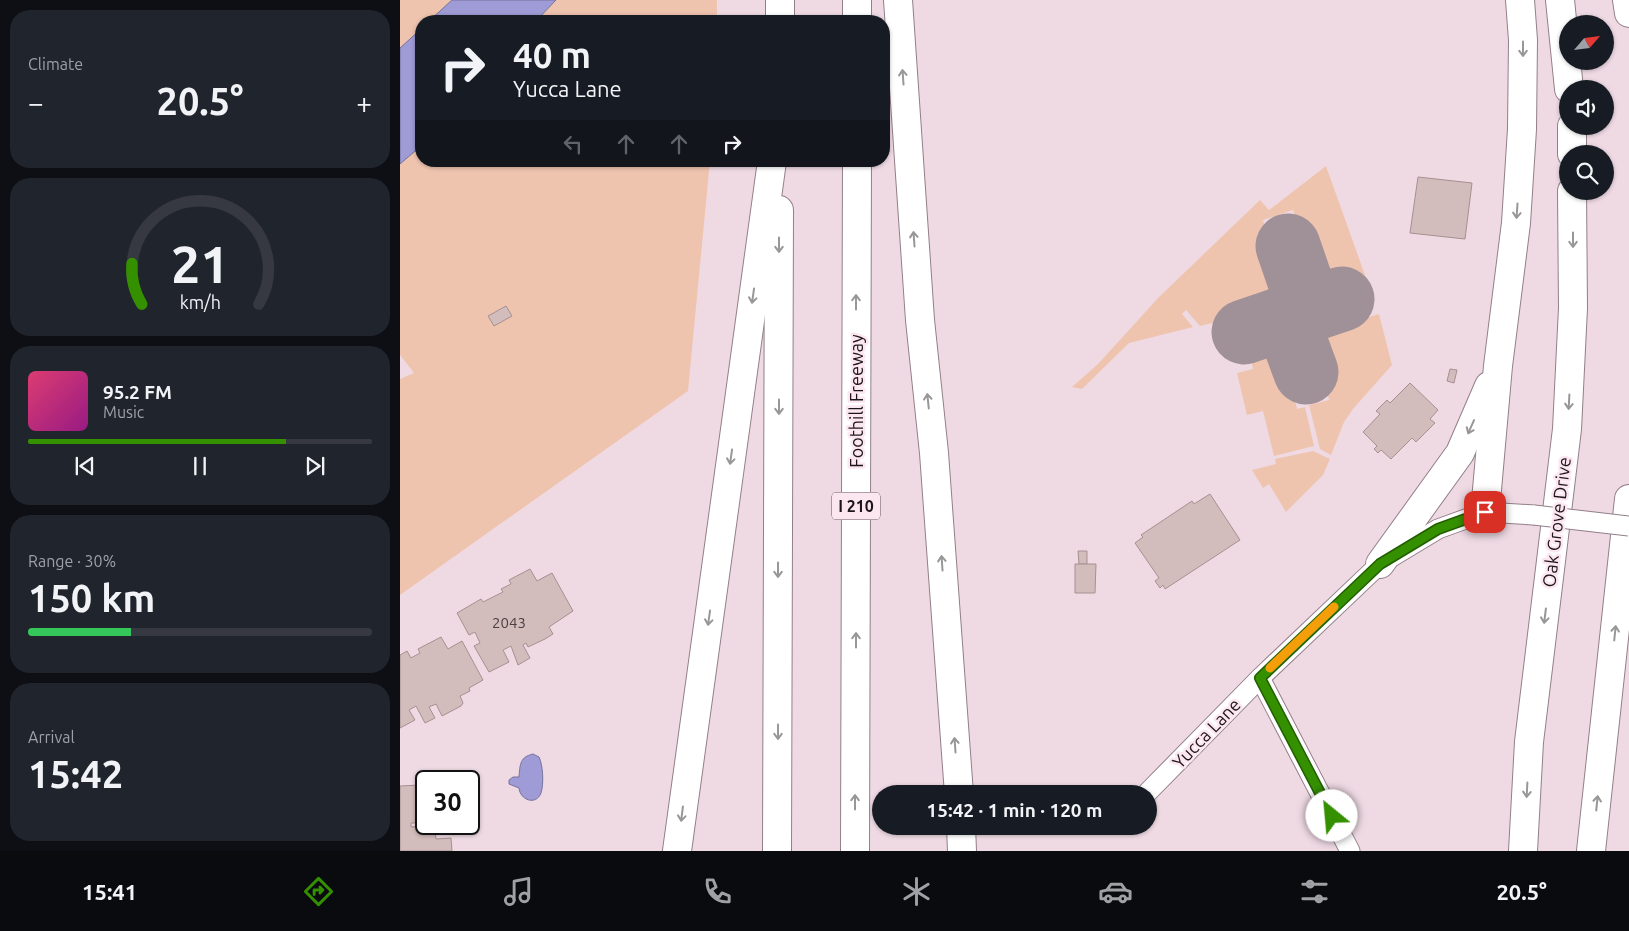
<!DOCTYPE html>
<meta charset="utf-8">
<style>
body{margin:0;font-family:Ubuntu,sans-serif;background:#20242c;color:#f1f3f6;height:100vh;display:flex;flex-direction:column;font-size:19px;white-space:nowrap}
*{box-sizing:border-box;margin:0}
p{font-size:16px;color:#9ea1a6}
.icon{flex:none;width:28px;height:28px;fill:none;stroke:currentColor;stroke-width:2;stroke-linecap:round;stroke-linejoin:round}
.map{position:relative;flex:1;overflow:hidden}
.drawer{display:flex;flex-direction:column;gap:10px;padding:10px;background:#0d0f14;width:400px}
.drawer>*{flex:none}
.banner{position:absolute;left:15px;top:15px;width:475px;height:152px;border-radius:20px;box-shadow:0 1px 4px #0004;background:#171b24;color:#f1f3f6;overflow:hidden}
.needle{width:32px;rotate:62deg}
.buttons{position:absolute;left:1159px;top:15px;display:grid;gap:10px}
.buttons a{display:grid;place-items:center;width:55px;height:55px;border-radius:50%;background:#171b24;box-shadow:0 1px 4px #0004;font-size:25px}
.speed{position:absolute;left:15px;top:770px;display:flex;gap:10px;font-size:25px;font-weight:700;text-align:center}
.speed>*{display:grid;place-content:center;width:65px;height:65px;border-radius:50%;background:#171b24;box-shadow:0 1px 4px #0004;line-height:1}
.speed .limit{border:2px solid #111;border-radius:8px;background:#fff;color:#111}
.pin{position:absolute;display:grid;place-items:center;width:42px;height:42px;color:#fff;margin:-21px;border-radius:10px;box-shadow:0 2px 8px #0006}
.me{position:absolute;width:55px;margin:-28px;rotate:332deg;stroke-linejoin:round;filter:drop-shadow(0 0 4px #0008)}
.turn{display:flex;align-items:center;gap:18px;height:105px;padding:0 15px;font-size:22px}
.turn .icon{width:65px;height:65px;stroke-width:2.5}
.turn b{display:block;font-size:35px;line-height:42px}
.lanes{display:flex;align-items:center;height:48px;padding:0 15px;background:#0003;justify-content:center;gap:25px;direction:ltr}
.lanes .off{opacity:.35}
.big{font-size:38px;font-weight:700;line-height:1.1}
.drawer .widget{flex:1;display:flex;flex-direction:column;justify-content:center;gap:8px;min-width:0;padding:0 18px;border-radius:20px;background:#20242c}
.drawer .dial{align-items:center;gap:0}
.dial svg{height:130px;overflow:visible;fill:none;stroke:#363941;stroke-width:7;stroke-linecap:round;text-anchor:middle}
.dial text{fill:#f1f3f6;stroke:none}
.song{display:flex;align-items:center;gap:15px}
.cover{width:60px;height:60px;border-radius:8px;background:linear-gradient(135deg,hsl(340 70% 55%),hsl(310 70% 35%))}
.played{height:5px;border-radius:2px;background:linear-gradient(90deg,#359000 75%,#363941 75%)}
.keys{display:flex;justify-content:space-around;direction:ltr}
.heat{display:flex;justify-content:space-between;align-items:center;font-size:28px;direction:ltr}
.charge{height:8px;border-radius:4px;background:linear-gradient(90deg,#34c759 30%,#363941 0)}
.trip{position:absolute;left:472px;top:785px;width:285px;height:50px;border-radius:25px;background:#171b24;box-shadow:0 1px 4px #0004;font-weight:700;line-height:50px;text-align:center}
.menu{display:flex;height:80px;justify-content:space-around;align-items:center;background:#090b0e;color:#9ea1a6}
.menu .icon{width:35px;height:35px}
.menu .on{color:#359000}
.menu b{font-size:22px;color:#f1f3f6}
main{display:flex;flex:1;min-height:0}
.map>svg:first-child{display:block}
.green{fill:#efc4af}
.water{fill:#9e9bd6;stroke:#77739d}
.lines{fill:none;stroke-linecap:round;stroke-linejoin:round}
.taxiway{stroke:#a09098;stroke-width:65}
.building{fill:#d3bcbc;stroke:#a69091;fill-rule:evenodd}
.street-casing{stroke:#927f89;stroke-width:21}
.primary-casing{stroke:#927f89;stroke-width:30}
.highway-casing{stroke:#927f89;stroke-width:30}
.street{stroke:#fff;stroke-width:19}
.primary{stroke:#fff;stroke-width:28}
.highway{stroke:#fff;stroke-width:28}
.street-bridge-casing{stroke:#927f89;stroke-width:21;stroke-linecap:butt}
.street-bridge{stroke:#fff;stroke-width:19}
.oneway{stroke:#999698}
.route-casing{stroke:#225e00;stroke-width:12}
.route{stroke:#359000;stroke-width:9}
.slow{stroke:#f59e0b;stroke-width:9}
.labels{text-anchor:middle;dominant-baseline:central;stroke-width:5;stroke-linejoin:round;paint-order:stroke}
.number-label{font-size:15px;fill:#4a4042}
.shield{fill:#fce7f1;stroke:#60555a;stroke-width:1}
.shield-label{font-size:16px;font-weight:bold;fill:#1d1619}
.street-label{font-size:18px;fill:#1d1619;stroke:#fce7f1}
</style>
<main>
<section class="drawer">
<div class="widget"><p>Climate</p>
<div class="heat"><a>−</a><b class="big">20.5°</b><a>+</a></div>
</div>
<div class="widget dial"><svg viewBox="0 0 100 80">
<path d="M14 69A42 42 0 1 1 86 69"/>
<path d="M14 69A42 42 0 0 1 8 44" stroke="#359000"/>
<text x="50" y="56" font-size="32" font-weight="700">21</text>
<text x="50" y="72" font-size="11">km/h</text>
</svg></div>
<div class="widget">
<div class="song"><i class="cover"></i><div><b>95.2 FM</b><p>Music</p></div></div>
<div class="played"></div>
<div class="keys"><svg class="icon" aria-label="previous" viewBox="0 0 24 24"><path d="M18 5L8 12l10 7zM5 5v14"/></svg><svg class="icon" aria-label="pause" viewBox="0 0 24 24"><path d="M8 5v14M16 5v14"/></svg><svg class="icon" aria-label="next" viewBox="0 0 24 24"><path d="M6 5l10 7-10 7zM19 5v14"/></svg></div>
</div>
<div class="widget"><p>Range · 30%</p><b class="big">150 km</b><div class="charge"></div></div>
<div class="widget"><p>Arrival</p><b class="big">15:42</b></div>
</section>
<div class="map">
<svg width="1229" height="851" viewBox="0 0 1229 851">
<rect width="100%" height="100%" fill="#efdae4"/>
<g class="green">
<path d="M0 0H317V21H21V161H310L288 391 0 595V379L14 373 0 355Z"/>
<path d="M926 166 966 278 939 286 940 290 915 298 909 294 893 245 903 242 893 210 863 220 872 250 883 248 899 296 896 305 842 323 840 316 800 326 786 310 782 314 793 327 729 343 682 389 672 387 698 364 758 298 860 200 869 210Z"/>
<path d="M945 308 949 323 979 314 992 365 953 409 944 422 931 455 920 449 909 405 929 400 922 369 911 371 897 332 900 323Z"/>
<path d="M880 330 887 336 900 374 890 376 897 409 905 407 914 446 874 456 863 411 847 415 837 373 853 369 847 343Z"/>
<path d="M913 451 930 459 923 475 886 512 869 484 863 488 852 470 876 464 875 459Z"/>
</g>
<g class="water">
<path d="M52 0H156L136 21H29Z"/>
<path d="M21 29V146L0 164V48Z"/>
<path d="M133 754 139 757C143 765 144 784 141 793 136 806 120 800 119 788L109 784V780L113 777H119C120 764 120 757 133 754Z"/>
</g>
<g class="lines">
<g class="taxiway">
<path d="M888 246 910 310"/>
<path d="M886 318 906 372"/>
<path d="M844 332 942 299"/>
</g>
</g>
<g class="building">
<path d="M1018 177 1072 183 1065 239 1010 233Z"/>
<path d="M106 306 112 316 94 326 88 316Z"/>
<path d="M1050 369 1057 370 1054 383 1047 381Z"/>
<path d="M1010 383 1038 410 1030 419 1035 423 1016 442 1012 438 991 459 981 450 978 453 974 449 977 446 963 432 980 414 976 411 987 400 990 403Z"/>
<path d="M810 494 840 540 765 589 763 585 760 588 755 581 759 578 735 543 743 537 741 535 792 501 794 504Z"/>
<path d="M678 551H687V564H679Z"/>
<path d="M675 564H696L695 593H675Z"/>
<path d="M130 569 137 581 152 573 173 611 149 627 153 634 145 639 128 647 126 643 123 645 130 658 118 665 111 646 103 650 109 662 89 672 74 646 80 643 75 632 69 635 57 613 81 599 83 602 103 592 101 589 111 584 109 580Z"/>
<path d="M41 637 48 649 62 641 83 680 69 688 70 691 60 696 63 703 61 706 42 716 36 704 29 707 35 718 25 723 16 706 9 710 15 720 0 728V655L7 651 11 658 20 653 18 649Z"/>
<path d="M20 785H26V824H44V830L35 831 36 839 51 838 52 851H0V786ZM11 823H22V826L11 827Z"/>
</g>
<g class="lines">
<defs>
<g id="street">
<path d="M860 678 950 851"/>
<path d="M746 794 860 678 980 564 1038 529 1085 512 1134 515"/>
</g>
<g id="primary">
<path d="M1160 0 1169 89"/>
<path d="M1227 0 1229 13"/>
<path d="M1172 126V154"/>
<path d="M1085 512 1098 366 1116 223 1122 129 1123 40 1120 0"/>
<path d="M980 564 1060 453 1089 386"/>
<path d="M1123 851 1129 742 1167 429 1173 308 1172 191"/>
<path d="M1191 851 1229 499"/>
</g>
<g id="highway">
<path d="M380 0V21"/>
<path d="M498 0 520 320 534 453 559 794"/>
<path d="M457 21V0"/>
<path d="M561 826 562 851"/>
<path d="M277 851 372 161"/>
<path d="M377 851 379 210"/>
<path d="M455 851 457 161"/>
</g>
</defs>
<use href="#street" class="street-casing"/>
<use href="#primary" class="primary-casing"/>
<use href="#highway" class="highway-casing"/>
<use href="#street" class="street"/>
<use href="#primary" class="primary"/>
<use href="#highway" class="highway"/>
<defs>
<path id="street-bridge" d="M1134 515 1229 526"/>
</defs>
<use href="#street-bridge" class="street-bridge-casing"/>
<use href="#street-bridge" class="street-bridge"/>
</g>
<defs><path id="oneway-shaft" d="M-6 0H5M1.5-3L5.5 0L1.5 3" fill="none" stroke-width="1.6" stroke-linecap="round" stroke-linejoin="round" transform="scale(1.25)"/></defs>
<g class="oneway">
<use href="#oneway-shaft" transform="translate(1123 49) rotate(90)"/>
<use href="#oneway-shaft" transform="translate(503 77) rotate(-94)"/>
<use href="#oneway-shaft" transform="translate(1117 211) rotate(94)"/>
<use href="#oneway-shaft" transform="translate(514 239) rotate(-94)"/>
<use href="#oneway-shaft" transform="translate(1173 240) rotate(90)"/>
<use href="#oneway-shaft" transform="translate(379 245) rotate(90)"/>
<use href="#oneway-shaft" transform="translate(353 296) rotate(98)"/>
<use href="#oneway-shaft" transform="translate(456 302) rotate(-90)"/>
<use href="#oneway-shaft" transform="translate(528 401) rotate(-96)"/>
<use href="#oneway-shaft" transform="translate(1169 402) rotate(93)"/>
<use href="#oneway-shaft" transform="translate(379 407) rotate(90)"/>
<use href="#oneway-shaft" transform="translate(1071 427) rotate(114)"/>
<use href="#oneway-shaft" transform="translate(331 457) rotate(98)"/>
<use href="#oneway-shaft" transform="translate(542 563) rotate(-94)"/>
<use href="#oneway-shaft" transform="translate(378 570) rotate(90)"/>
<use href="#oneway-shaft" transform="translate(1145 616) rotate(97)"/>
<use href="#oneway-shaft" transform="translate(309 618) rotate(98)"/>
<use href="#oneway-shaft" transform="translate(1215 633) rotate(-84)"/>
<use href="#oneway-shaft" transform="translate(456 640) rotate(-90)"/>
<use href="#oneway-shaft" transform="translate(378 732) rotate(90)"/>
<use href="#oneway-shaft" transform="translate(555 745) rotate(-94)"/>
<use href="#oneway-shaft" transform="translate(1127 790) rotate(93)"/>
<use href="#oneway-shaft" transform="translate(455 802) rotate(-90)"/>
<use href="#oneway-shaft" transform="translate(1197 803) rotate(-84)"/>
<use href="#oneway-shaft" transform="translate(282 814) rotate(97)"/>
</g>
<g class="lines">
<defs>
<path id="route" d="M932 816 860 678 980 564 1038 529 1085 512"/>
</defs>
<use href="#route" class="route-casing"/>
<use href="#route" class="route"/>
<path class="slow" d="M870 668 934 607"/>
</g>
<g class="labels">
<g class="number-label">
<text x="109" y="622">2043</text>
</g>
<rect class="shield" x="432" y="492.5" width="48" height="27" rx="4"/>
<g class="shield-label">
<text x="456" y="506">I 210</text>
</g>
<g class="street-label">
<text transform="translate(456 401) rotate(-90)">Foothill Freeway</text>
<text transform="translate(1156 522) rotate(-83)">Oak Grove Drive</text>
<text transform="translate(806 733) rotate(-46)">Yucca Lane</text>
</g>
</g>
</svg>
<div class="buttons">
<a><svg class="needle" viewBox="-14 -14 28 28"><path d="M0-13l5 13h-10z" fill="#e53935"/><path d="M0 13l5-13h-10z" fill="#9ea1a6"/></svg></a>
<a><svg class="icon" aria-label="sound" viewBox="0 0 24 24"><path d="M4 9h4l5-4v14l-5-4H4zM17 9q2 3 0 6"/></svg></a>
<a><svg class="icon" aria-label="search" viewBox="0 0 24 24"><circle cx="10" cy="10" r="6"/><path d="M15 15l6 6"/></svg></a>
</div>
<div class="speed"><div class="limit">30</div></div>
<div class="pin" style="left:1085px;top:512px;background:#d93025"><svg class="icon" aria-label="arrive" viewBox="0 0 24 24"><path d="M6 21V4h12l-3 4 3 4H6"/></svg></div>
<svg class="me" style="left:932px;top:816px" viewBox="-20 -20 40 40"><circle r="19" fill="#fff"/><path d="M0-13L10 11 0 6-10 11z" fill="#359000"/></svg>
<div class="trip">15:42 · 1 min · 120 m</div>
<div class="banner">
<div class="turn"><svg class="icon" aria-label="right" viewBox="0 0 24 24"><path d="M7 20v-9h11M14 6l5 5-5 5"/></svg><div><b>40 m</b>Yucca Lane</div></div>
<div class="lanes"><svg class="icon off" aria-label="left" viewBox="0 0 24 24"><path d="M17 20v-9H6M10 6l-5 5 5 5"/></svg><svg class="icon off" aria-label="ahead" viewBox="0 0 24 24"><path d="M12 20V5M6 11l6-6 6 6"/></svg><svg class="icon off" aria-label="ahead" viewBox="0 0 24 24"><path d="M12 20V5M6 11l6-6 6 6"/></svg><svg class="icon" aria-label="right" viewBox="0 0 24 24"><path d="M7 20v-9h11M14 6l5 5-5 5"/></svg></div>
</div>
</div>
</main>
<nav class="menu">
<b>15:41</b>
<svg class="icon on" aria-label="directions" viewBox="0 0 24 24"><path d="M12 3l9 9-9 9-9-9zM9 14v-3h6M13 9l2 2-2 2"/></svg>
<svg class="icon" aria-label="music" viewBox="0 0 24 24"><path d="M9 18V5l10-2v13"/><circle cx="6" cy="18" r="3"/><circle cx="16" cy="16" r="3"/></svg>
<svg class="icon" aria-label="phone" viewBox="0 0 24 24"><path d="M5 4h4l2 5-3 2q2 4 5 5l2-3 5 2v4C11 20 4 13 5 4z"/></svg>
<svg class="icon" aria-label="climate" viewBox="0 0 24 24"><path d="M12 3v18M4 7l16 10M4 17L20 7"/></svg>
<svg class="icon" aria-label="car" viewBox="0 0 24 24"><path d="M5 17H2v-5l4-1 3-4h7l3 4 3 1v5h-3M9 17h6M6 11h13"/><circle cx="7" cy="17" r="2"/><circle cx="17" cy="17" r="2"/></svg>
<svg class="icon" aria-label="filters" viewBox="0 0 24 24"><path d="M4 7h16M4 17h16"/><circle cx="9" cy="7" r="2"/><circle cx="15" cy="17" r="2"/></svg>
<b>20.5°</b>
</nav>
